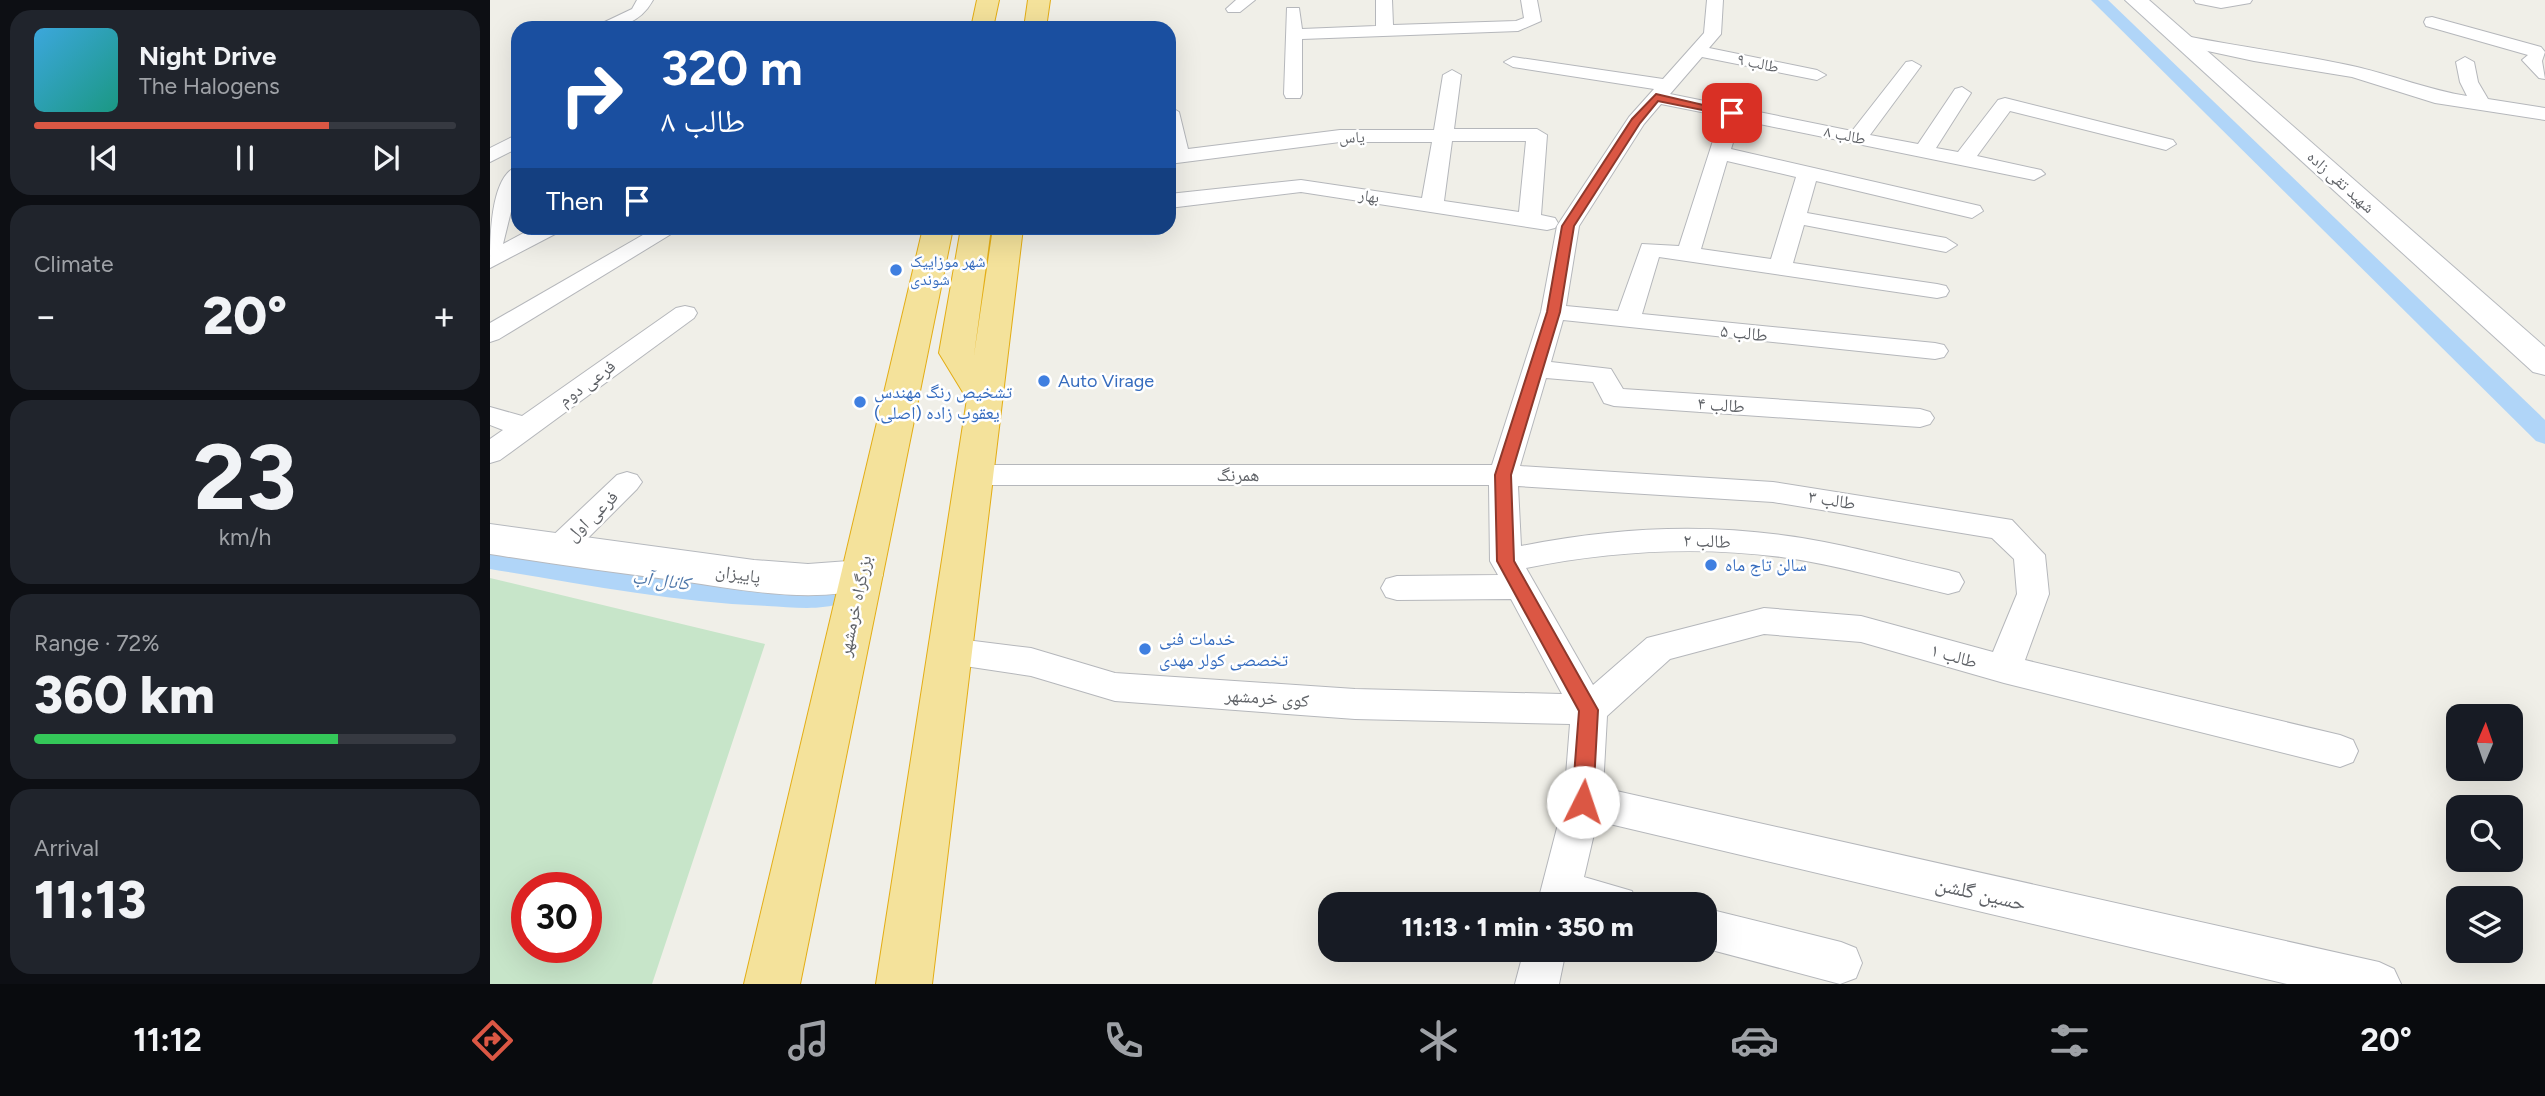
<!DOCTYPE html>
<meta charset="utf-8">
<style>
body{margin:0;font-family:Figtree,"Noto Naskh Arabic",sans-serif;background:#20242c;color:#f1f3f6;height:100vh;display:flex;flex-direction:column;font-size:26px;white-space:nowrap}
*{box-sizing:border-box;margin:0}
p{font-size:23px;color:#9ea1a6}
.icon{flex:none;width:38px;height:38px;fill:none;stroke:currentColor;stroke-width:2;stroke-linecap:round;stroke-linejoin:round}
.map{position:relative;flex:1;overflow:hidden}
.details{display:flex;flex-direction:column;gap:10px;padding:10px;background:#0d0f14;width:490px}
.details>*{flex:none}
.top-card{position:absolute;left:21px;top:21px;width:665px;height:214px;border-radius:21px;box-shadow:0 7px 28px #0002;background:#1a4fa0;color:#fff;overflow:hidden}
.needle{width:46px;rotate:2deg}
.controls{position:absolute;left:1956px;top:704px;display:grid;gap:14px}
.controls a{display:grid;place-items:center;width:77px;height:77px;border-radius:14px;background:#171b24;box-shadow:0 7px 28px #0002;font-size:35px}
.speed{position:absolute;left:21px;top:872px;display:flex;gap:14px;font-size:35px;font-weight:700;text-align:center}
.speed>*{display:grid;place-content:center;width:91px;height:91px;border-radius:50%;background:#171b24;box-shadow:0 7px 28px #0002;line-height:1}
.speed .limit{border:10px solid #d22;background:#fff;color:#111}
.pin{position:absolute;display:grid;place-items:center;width:60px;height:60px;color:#fff;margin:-30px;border-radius:14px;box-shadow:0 4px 10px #0006}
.me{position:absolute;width:77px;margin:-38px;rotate:4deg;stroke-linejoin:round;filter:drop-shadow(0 0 5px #0008)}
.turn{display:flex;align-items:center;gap:24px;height:147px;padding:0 35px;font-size:32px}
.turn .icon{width:91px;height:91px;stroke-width:2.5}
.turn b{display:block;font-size:49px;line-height:60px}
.then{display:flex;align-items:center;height:66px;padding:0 35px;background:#0003;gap:14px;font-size:26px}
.big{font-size:52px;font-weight:800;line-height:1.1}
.details .card{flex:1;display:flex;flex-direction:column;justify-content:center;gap:10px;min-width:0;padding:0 24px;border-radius:21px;background:#20242c}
.details .dial{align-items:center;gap:0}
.dial b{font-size:91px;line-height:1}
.song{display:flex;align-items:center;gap:21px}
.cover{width:84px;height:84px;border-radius:10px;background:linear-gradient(135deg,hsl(200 70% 55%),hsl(170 70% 35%))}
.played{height:7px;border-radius:4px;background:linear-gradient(90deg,#db5744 70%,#363941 70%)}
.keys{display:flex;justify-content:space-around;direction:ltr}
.heat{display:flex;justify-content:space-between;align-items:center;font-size:38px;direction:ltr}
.charge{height:10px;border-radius:5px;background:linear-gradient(90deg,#34c759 72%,#363941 0)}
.trip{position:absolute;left:828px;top:892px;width:399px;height:70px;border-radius:21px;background:#171b24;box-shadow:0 7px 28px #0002;font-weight:800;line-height:70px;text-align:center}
.menu{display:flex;height:112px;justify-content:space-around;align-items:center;background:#090b0e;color:#9ea1a6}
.menu .icon{width:49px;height:49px}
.menu .on{color:#db5744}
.menu b{font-size:32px;color:#f1f3f6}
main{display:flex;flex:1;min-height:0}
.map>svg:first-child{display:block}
.green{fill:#c7e5c9;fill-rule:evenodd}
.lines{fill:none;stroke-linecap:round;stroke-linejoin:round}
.canal{fill:#b0d5f8;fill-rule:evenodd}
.street-casing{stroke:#b5b7bb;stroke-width:2}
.secondary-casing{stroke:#b6b9be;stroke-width:2}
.highway-casing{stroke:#e3ad15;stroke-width:2}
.street{fill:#fff;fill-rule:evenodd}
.secondary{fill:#fff;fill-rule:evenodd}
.highway{fill:#f4e29b;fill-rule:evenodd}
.route{fill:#db5744;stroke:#8e392c;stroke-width:2}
.shop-dot{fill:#3f7fe0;stroke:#fff;stroke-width:2.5}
.labels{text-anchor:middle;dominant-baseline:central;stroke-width:5;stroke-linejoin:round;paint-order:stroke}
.far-street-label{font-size:16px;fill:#5f6267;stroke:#fff}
.far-shop-label{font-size:16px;fill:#366cbe;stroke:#fff;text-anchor:start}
.street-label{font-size:18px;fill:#5f6267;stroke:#fff}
.shop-label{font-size:18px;fill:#366cbe;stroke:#fff;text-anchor:start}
.water-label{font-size:19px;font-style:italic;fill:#4d76a9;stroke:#fff}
.near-street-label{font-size:21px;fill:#5f6267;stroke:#fff}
</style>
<main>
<section class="details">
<div class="card">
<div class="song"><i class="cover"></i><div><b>Night Drive</b><p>The Halogens</p></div></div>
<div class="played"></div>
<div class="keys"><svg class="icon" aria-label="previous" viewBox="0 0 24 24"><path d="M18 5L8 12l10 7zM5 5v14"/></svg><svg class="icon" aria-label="pause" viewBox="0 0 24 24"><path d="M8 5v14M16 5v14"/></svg><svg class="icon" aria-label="next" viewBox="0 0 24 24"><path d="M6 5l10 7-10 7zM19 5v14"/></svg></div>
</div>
<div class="card"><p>Climate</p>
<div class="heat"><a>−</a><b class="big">20°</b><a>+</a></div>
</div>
<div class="card dial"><b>23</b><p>km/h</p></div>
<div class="card"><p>Range · 72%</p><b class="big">360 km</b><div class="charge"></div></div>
<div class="card"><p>Arrival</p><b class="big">11:13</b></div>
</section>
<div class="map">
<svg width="2055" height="984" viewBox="0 0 2055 984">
<rect width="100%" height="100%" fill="#f0efe8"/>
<path class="green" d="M0 578 275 644 162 984H0ZM37 887H96V947H37Z"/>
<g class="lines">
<g class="canal">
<path d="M1601 0H1618L2055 420V444L2046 441Z"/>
<path d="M0 547 213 578 341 583 352 587 356 595 352 603C329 611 301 607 277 606 184 602 92 584 0 569Z"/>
</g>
<defs>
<g id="street">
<path d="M147 0H163C149 25 129 28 102 28L142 9Z"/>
<path d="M746 0H765L750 12H738L736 9Z"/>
<path d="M886 0H902L903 25 1026 21 1034 18 1031 0H1047L1051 21 1028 31 812 39V94L810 98H796L794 94 797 8H809L812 29 886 26Z"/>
<path d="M1217 0H1233L1231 34 1219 48 1327 70 1336 75 1327 80 1212 57 1180 94 1362 131 1416 62 1422 61 1431 66 1380 135 1428 144 1465 89 1472 87 1481 93 1446 148 1468 152 1508 100 1515 98 1683 140 1686 144 1676 150 1520 111 1487 156 1551 170 1555 174 1544 180 1250 120 1241 149 1490 206 1493 211 1482 218 1326 181 1317 213 1456 238 1467 245 1456 252 1314 225 1303 263 1447 284 1456 286 1459 291 1456 296 1447 298 1169 257 1152 314 1445 343 1454 345 1458 351 1454 357 1445 359 1073 320 1061 362 1121 369 1133 389 1430 409 1440 412 1444 418 1440 424 1430 427 1124 406 1114 403 1103 382 1056 378 1030 466 1283 482 1522 520 1555 555 1559 594 1535 660 1850 735 1863 740 1868 751 1863 762 1850 767 1514 683 1371 642 1274 634 1180 659 1117 716 1113 788 1889 962 1904 969 1911 984H1797L1107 821 1094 877 1142 891 1147 905H1047L1074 801 1080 724 865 719 625 701 541 676 448 662 443 652 448 642 460 638 541 648 625 673 865 689 1072 694 1021 599 907 600 896 597 891 588 896 579 907 576 1008 575 1000 561 999 485H484L474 482 469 475 474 468 484 465H1002L1051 312 1067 226 1139 117 1164 89 1023 67 1014 62 1023 57 1173 79 1214 33ZM1171 104 1231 116 1189 246 1152 244 1128 311 1076 306 1089 226 1154 124ZM1237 161 1306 177 1281 259 1211 249ZM1028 486 1283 502 1502 538 1524 559 1527 594 1503 652 1371 616 1274 608 1157 638 1103 685 1036 568C1120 551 1207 546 1291 557 1347 565 1403 581 1458 594L1469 591 1474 582 1469 573 1458 570C1403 558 1347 542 1291 535 1204 523 1116 529 1031 546Z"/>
<path d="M1704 0H1762L1760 3 1731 8 1706 3Z"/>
<path d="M1942 17 2051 47 2055 52 2052 61 2055 79 2049 78 2032 60 2038 55 1936 26 1934 22 1936 18Z"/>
<path d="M1691 35C1749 47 1809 54 1867 67 1905 76 1939 90 1977 96L1970 82 1966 62 1975 57 1984 62 1988 82 1998 99 2055 108V120L1945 103 1862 77 1764 61 1685 44 1682 40Z"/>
<path d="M962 70 971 75 964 129H1047L1057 135 1051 215 1065 218 1068 223 1065 228 1057 230 811 192 679 208V194L811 180 932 198 942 142H850L679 164V106L689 112 698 149 850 130H944L953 75ZM962 141H1036L1029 212 954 201Z"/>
<path d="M28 134V148L0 162V148Z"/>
<path d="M28 166V183L13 244 43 228H70L67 233 0 268C0 238 0 175 28 166Z"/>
<path d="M165 228H191L9 339 0 342V323Z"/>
<path d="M195 306 204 308 207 313 204 318 10 460 0 463V439L13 430 0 425V407L32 416 186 308Z"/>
<path d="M137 472 147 475 152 482 147 489 78 558 67 561 56 558 51 550 56 542 127 475Z"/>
<path d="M1214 908 1351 942 1366 948 1372 963 1366 978 1350 984 1214 948Z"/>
<path d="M1034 950H1076L1069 984H1025Z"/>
</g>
<g id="secondary">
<path d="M1635 0H1659L2055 347V375L2043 372Z"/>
<path d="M0 524 264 560 318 564 372 560 387 564 393 575 387 586C324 605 254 590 191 581 127 573 63 564 0 554Z"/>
</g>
<g id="highway">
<path d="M487 0H509L503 28H481Z"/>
<path d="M538 0H560L556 28H534Z"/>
<path d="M433 228H463L310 984H254Z"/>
<path d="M471 228H501L484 355 503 228H533L442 984H386L477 399 449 353Z"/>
</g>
</defs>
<use href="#street" class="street-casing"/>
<use href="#secondary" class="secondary-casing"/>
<use href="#highway" class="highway-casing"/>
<use href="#street" class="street"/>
<use href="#secondary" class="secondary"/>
<use href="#highway" class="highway"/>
</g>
<path class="route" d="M1166 94 1248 113 1242 116 1168 101 1150 123 1084 226 1070 312 1021 475 1024 561 1108 710 1103 802 1100 808 1093 811 1085 808 1082 802 1089 711 1007 561 1005 475 1057 312 1072 226 1142 119Z"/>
<g class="shop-dot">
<circle cx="406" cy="270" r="7"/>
<circle cx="554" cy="381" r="7"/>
<circle cx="370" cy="402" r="7"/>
<circle cx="1221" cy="565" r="7"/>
<circle cx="655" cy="649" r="7"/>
</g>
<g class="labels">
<g class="far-street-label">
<text transform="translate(1268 63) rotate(12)">طالب ۹</text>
<text transform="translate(1355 135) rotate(11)">طالب ۸</text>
<text transform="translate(862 137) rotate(-2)">یاس</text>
<text transform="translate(1851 182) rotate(42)">شهید تقی زاده</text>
<text transform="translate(879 196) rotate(9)">بهار</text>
</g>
<g class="far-shop-label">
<text x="420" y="261">شهر موزاییک<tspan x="420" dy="18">شوندی</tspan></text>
</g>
<g class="street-label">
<text transform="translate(1254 333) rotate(6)">طالب ۵</text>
<text transform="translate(97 383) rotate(-36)">فرعی دوم</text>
<text transform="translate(1231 405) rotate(4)">طالب ۴</text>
<text x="748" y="475">همرنگ</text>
<text transform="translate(1342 500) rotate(9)">طالب ۳</text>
<text transform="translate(102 516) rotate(-44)">فرعی اول</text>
<text transform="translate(1217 541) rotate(2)">طالب ۲</text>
<text transform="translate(248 574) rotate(8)">پاییزان</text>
<text transform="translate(365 606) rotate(-78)">بزرگراه خرمشهر</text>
<text transform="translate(1464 656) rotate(16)">طالب ۱</text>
<text transform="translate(777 698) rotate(4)">کوی خرمشهر</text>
</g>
<g class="shop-label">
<text x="568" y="381">Auto Virage</text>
<text x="384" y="392">تشخیص رنگ مهندس<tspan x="384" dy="21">یعقوب زاده (اصلی)</tspan></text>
<text x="1235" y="565">سالن تاج ماه</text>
<text x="669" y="639">خدمات فنی<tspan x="669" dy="21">تخصصی کولر مهدی</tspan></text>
</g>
<g class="water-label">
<text transform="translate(171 580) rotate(7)">کانال آب</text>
</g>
<g class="near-street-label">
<text transform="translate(1491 893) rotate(13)">حسین گلشن</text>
</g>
</g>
</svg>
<div class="controls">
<a><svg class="needle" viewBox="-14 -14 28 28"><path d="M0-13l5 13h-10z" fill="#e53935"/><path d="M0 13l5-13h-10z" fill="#9ea1a6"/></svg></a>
<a><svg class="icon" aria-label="search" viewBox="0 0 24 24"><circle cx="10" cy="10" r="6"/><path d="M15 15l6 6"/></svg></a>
<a><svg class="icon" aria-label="layers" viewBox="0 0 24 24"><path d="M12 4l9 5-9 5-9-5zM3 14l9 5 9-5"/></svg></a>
</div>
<div class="speed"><div class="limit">30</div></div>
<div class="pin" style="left:1242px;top:113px;background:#d93025"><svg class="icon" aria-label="arrive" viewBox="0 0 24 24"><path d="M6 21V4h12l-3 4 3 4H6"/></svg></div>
<svg class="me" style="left:1093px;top:802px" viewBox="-20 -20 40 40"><circle r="19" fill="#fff"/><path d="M0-13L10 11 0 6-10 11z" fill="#db5744"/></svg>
<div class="trip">11:13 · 1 min · 350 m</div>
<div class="top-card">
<div class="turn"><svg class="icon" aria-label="right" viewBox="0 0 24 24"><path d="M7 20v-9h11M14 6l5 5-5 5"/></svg><div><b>320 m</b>طالب ۸</div></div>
<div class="then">Then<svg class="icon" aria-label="arrive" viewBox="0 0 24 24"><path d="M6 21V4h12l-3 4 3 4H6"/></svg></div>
</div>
</div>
</main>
<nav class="menu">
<b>11:12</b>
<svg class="icon on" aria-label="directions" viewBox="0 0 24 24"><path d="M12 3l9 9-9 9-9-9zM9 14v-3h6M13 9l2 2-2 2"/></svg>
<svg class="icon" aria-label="music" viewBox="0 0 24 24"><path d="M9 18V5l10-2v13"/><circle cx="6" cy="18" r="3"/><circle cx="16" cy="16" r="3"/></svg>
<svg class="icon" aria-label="phone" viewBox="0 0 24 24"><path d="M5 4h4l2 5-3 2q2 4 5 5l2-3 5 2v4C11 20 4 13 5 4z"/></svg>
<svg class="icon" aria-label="climate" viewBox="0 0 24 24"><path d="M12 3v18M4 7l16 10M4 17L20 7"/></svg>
<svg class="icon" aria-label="car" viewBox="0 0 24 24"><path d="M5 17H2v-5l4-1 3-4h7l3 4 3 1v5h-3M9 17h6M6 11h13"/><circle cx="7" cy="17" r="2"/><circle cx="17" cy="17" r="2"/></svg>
<svg class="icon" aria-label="filters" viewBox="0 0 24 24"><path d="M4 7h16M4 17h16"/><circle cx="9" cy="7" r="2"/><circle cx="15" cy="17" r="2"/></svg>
<b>20°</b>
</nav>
